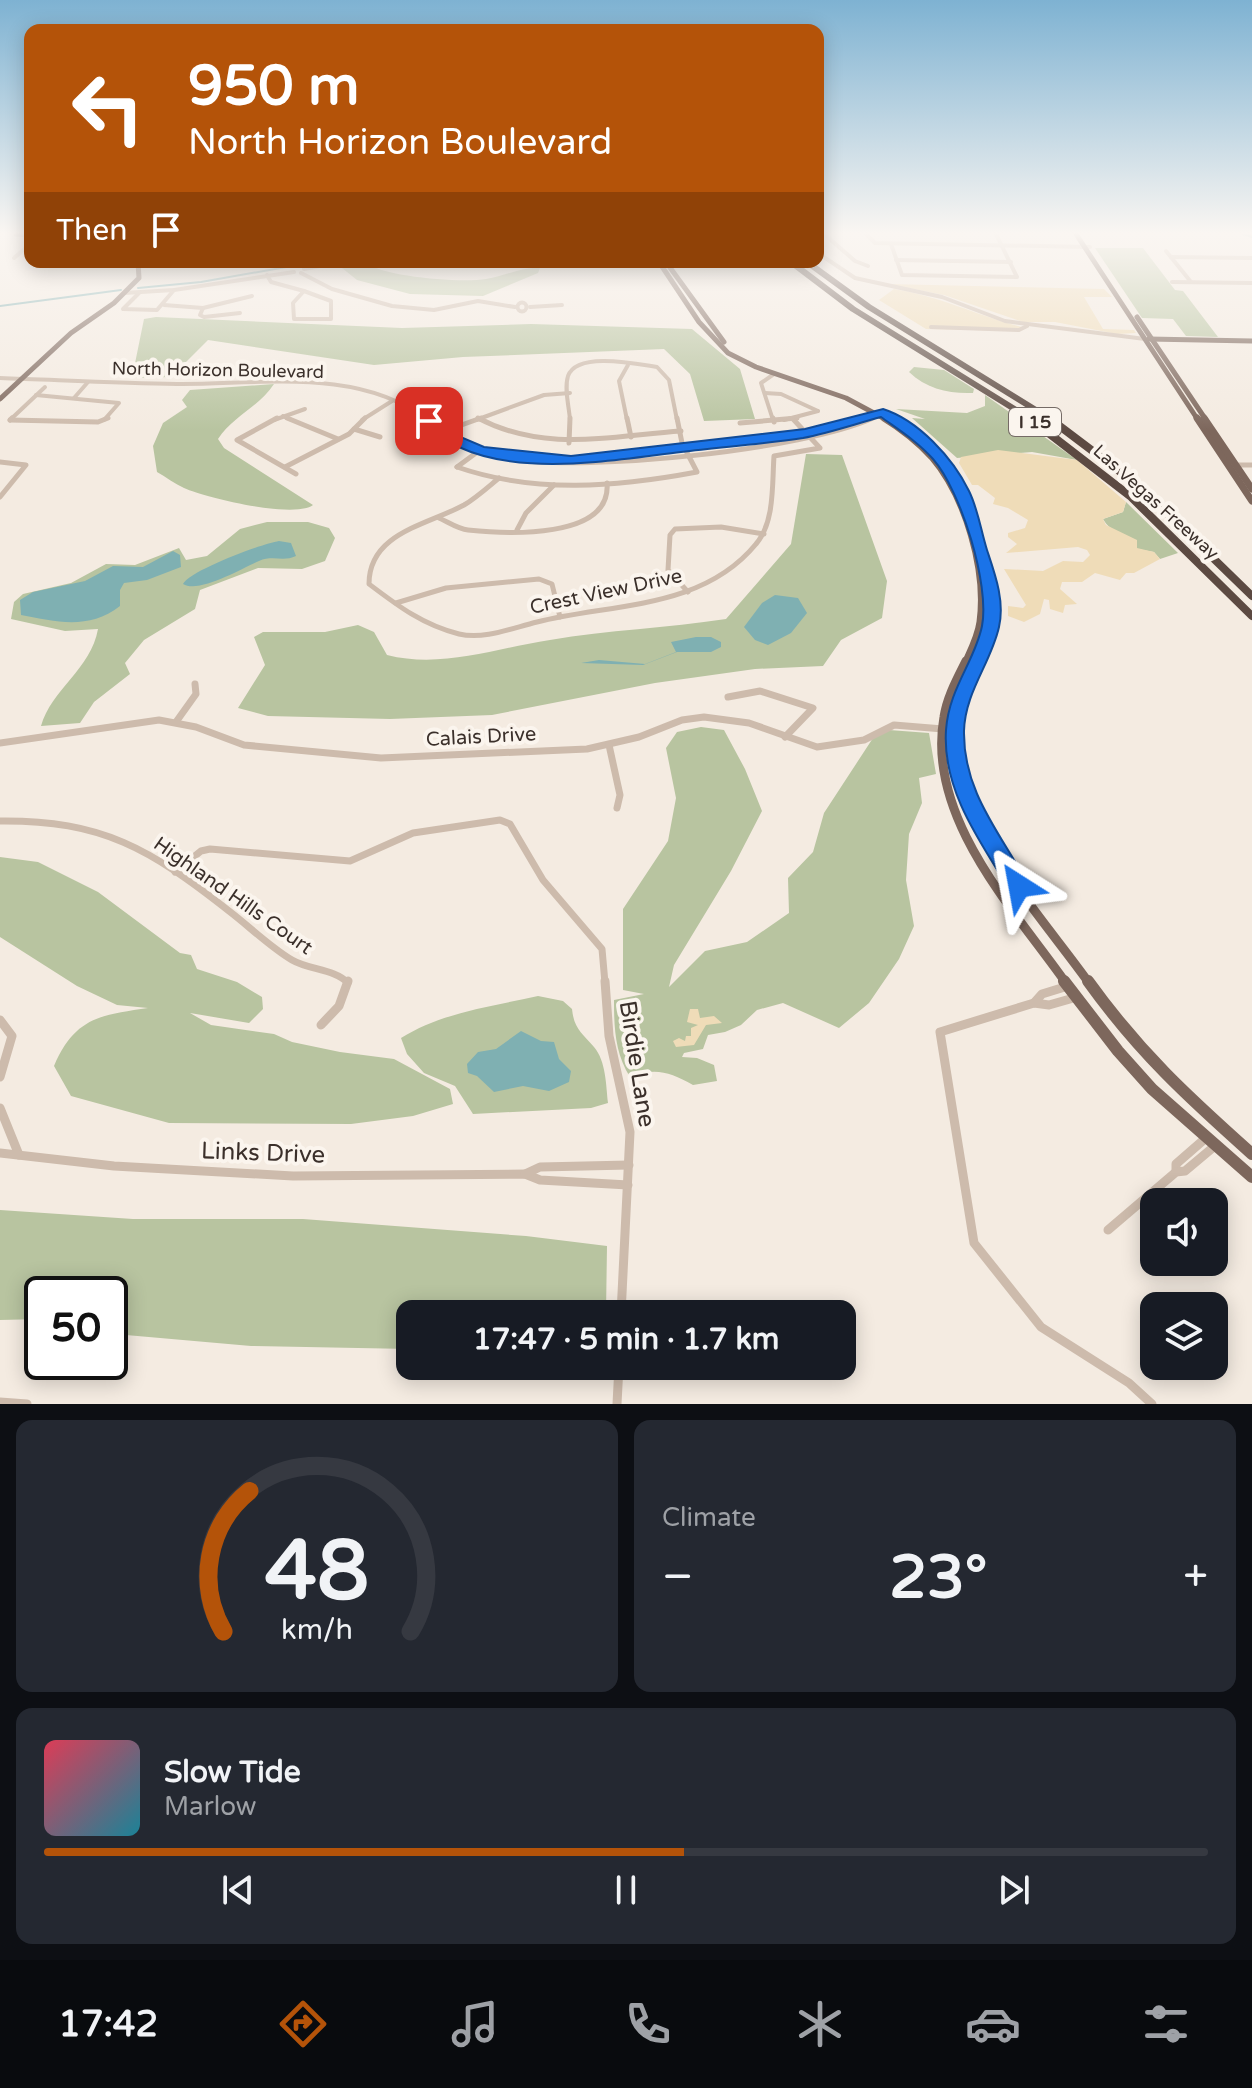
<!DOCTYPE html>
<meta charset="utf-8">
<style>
body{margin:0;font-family:"Varela Round",sans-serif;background:#242831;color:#f1f3f6;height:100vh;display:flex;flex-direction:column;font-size:30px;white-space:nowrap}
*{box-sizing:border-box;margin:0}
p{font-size:26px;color:#9ea1a6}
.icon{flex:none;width:44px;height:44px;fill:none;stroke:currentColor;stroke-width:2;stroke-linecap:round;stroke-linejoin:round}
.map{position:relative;height:1404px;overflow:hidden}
.panel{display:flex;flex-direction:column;gap:16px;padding:16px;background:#0d0f14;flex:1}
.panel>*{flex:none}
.top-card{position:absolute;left:24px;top:24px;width:800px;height:244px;border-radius:16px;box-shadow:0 4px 20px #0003;background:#b45309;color:#fff;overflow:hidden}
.tools{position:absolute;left:1140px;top:1188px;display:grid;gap:16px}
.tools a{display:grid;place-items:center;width:88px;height:88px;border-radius:16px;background:#171b24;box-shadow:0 4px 20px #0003;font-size:40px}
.speed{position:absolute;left:24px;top:1276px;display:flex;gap:16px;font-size:40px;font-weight:700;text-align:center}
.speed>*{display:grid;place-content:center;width:104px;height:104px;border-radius:50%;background:#171b24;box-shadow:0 4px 20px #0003;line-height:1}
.speed .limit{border:4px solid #111;border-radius:12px;background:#fff;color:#111}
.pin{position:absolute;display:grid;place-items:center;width:68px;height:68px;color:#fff;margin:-34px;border-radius:16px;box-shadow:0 4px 12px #0006}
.me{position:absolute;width:88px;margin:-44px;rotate:326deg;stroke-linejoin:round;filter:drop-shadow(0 0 6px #0008)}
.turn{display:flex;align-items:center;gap:28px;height:168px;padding:0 32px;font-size:36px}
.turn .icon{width:104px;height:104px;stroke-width:2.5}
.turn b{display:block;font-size:56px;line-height:68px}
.then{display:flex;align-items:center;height:76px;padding:0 32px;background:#0003;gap:16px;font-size:30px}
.big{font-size:60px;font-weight:700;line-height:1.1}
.panel .card{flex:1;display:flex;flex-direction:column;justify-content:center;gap:12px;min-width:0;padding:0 28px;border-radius:16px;background:#242831}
.panel .dial{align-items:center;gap:0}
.dial svg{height:208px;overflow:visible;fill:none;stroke:#363941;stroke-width:7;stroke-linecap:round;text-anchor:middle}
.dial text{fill:#f1f3f6;stroke:none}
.song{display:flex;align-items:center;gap:24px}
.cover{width:96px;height:96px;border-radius:12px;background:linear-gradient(135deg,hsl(350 70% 55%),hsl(190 70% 35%))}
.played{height:8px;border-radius:4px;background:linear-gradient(90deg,#b45309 55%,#363941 55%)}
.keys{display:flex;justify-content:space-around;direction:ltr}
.heat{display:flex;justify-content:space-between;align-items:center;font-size:44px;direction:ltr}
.panel .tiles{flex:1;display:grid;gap:16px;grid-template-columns:1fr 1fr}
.card:last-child{grid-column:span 2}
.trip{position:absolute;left:396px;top:1300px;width:460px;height:80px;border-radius:16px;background:#171b24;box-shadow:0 4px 20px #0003;font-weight:700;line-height:80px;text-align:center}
.menu{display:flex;height:128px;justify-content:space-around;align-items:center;background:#090b0e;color:#9ea1a6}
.menu .icon{width:56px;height:56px}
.menu .active{color:#b45309}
.menu b{font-size:36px;color:#f1f3f6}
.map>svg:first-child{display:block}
.green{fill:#b8c4a0}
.sand{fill:#efdcb8}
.water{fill:#7fb0b2}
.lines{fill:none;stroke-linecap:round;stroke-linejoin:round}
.stream{stroke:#7fb0b2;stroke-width:2}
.minor-far3{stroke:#cdbbac;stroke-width:4}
.minor-far2{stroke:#cdbbac;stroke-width:5}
.minor-far1{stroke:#cdbbac;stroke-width:7}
.minor{stroke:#cdbbac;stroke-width:9}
.major-far3{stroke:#7d675c;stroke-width:5}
.major-far2{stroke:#7d675c;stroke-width:7}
.major-far1{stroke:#7d675c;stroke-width:9}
.major{stroke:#7d675c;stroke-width:12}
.highway-far1{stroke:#5c4a42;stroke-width:6}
.highway{stroke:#5c4a42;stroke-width:8}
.route{fill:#1a73e8;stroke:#114b97;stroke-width:2}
.labels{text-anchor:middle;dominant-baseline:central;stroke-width:8;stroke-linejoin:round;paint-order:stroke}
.far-street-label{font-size:18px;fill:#3b302b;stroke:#fbf5ee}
.shield{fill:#fbf5ee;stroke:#756b66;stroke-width:2}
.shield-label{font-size:18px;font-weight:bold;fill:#3b302b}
.street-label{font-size:20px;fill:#3b302b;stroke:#fbf5ee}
.near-street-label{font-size:24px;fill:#3b302b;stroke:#fbf5ee}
</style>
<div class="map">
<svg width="1252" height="1404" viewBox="0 0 1252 1404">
<rect width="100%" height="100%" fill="#f4ebe1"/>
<g class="green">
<path d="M1095 248H1143L1175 290 1183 291 1218 337 1186 336 1173 319 1142 318Z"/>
<path d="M364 262C383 277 460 283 486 279 505 276 520 267 540 268L538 273 483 296 410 294 357 280 337 264Z"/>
<path d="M156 317 402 328 531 324 692 329 740 369 755 419 704 421 690 374 664 349 463 357 374 365 208 340 171 377 132 378 144 319Z"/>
<path d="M914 367 944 370 974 389 973 393C949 394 927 389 909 372Z"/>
<path d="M274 384C259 407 233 416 218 439L224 448 313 505C294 519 206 498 184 488 175 484 166 477 157 472L153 446 163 423 187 407 182 400 190 390Z"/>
<path d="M985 395 1077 460 1032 452 957 458 912 418 925 419 896 409 967 413 985 406Z"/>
<path d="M806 454 842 455 887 581 882 618 841 640 823 666 755 669 655 683 492 715 390 719 268 716 238 708 265 665 254 637 263 632H325L358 625 374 632 387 655C442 669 496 648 550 640 608 630 667 628 726 619L791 544Z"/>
<path d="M1126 502 1178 553 1160 559 1154 552 1137 549C1129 532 1111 534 1103 519L1123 512Z"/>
<path d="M267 522H308L329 528 335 538 325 561 302 569 258 568 200 590 195 609 144 640 125 663 130 674 94 702 80 723 41 726C51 690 91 669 98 629L65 631 11 619 14 602 23 594 71 583 106 564 135 565 179 548 186 560 207 556 240 529Z"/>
<path d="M701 727 724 730 745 769 762 811 731 871 674 965 669 987 705 951 747 942 789 913 788 878 813 852 824 813 873 738 889 730 929 733 936 774 919 778 922 803 909 834 906 880 914 926 899 959 869 1003 839 1028 783 1003 757 1010 741 1025 725 1032 708 1035 703 1049 684 1053 682 1057 697 1058 714 1065 717 1081 693 1085C670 1072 655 1067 630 1077 615 1053 614 1028 614 1000L644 994 623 990V909L668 841 676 798 666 748 677 732Z"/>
<path d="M0 857 38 862 98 892 180 953 191 955 197 969 237 982 262 997 263 1009 249 1023 190 1013 211 1025 274 1034 292 1042 340 1052 394 1059 450 1089 453 1104 413 1116 351 1124 169 1123 71 1096 54 1066C75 1017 101 1015 148 1008L117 1005 77 986 0 937Z"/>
<path d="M538 996 563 1001 572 1009C574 1029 582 1033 594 1047 606 1061 606 1085 608 1103L591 1108 473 1114 455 1086 424 1073 407 1054 401 1038C443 1012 490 1007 538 996Z"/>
<path d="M0 1210 133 1219H303L526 1236 607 1246 606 1314H410V1349L251 1346 126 1335 110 1328V1294H42V1319L0 1320Z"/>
</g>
<g class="sand">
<path d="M888 284 1104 289 1112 297H1084L1103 329 1134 330 1136 333 1117 334 1055 322H1023L944 295Z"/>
<path d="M894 289C940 296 980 317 1026 328L1018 331 926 329 879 300Z"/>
<path d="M998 450 1077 460 1126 502 1123 512 1103 519 1106 525 1137 540V548L1154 552 1160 559 1134 573H1126L1120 580 1095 573 1082 582H1062L1060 589 1077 604 1065 605 1063 613 1050 609 1049 600 1044 599 1040 614 1024 622 1008 616V606L1023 608 1026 605 1004 569 1043 571 1063 561 1083 562 1090 555 1087 550 1078 547 1006 553 1017 544 1008 537V533L1025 528 1028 520 1008 508 993 504 995 498 978 485H972L959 463 961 457Z"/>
<path d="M690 1009H698L700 1018 714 1016 722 1023 706 1025 694 1045 676 1047 673 1041 679 1038 685 1041 686 1036H691V1028L698 1025 687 1022Z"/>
</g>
<g class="water">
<path d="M279 541 291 543 296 556C284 562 272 555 259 561 243 568 199 594 183 584 191 570 261 544 279 541Z"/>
<path d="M173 551 180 555 181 567 147 580 124 583 120 590V606C89 630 57 622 21 615L20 600 33 592 85 581 113 566 143 567Z"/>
<path d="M775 595 798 598 807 613 791 633 768 645 755 640 744 627 762 603Z"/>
<path d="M696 637H711L721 642V647L711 652H677L643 665 581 663 599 660 645 664 676 652 671 642Z"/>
<path d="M521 1031 541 1041 554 1042 559 1059 571 1071 569 1082 549 1091 523 1086 494 1092 477 1076 468 1073 467 1064 478 1052 496 1049Z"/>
</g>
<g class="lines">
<g class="stream">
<path d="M1243 234 1252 237"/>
<path d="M299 265 315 262"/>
<path d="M138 288 201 282 292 266"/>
<path d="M0 306 121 290"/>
</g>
<g class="minor-far3">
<path d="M824 234 855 261 868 266"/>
<path d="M866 234 875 243 1090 247"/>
<path d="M891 244 902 275 1017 277 996 234"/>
<path d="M1166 251 1191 282"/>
<path d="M818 253 855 278 942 297 1005 321 1145 339"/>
<path d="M1171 257 1252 258"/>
<path d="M14 258 30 244"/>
<path d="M896 260 1011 262"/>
<path d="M304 269 342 262"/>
<path d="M301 273 332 289 392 306 434 310 478 301 515 307"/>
<path d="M267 275 271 282 304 291"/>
<path d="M1172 282 1252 283"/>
<path d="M304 291 331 301V319H294L293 303Z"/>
<path d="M124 293 174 290 294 272"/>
<path d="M139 293 123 309 157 310 174 290"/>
<circle cx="522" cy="307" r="4.5"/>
<path d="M164 305 203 308 252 296"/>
<path d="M530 307 562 305"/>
<path d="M203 308 200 315 204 317 240 313"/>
<path d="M931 327 1019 330 1027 326"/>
<path d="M0 378C59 380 118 383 177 384 257 385 359 366 427 420"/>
<path d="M765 393 781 394 818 411"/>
<path d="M36 395 119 403 104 420"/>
<path d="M74 398 88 382"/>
<path d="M283 416 292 420"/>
<path d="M478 418 481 420"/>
<path d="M10 420 45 387"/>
<path d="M274 420 305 409"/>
<path d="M362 420 392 401"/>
<path d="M476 420 544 395 570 393"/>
<path d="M570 420C569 406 564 389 568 376 577 351 637 364 657 367L669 380 677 420"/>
<path d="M627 420 619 381 628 365"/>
<path d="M773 420 761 383 774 374"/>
<path d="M784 420 818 411"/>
<path d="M869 420 883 413"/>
</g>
<g class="minor-far2">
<path d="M277 418 237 440 296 474"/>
<path d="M287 418 338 439"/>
<path d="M424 418C449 438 479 454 511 459 588 472 803 450 873 418"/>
<path d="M478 418C544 453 610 436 681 431"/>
<path d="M627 418 631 437"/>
<path d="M773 418 774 422"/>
<path d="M10 420 98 422 108 418"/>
<path d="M10 420 12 418"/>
<path d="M740 423 797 418"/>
<path d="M354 429 380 437"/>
<path d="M442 432 481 418"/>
<path d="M569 443 570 418"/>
<path d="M0 462 26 465 0 497"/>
<path d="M1236 465H1252"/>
<path d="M285 467 349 434 365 418"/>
<path d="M457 467C535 494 617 487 697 472L682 443 677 418"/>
<path d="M457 467 480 450"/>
<path d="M499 478C488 487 476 498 464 505 427 525 369 533 369 584 398 606 423 625 459 634 484 640 512 628 537 622 612 603 702 610 756 544 775 522 772 484 774 456L820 448 793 419"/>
<path d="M439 518C448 522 458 529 468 530 505 534 612 540 607 483"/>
<path d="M517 530 526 513 554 485"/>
<path d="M688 592 668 570 670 535 675 529 721 527 764 534"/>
<path d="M396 603 446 588 539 579 552 584 560 617"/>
</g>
<g class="minor-far1">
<path d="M728 697 760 691 813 708 785 737"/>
<path d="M176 722 196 694 195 684"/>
<path d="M0 743 159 720 196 727 244 745 381 758 587 749 639 737 682 720 704 717 749 723 817 747 864 740 894 725 943 729"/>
<path d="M609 745 620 795 617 808"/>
<path d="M0 821C103 820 150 849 229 911 250 927 270 947 292 960 309 970 335 969 348 983"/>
<path d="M175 872 201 851 210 849 350 861 413 833 500 820 510 824 543 880 602 949 605 983"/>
</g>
<g class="minor">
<path d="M605 981 609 1036 630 1132 621 1314"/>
<path d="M1077 997 1049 1005 1034 1003 940 1032 974 1243 1041 1327 1129 1383 1152 1404"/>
<path d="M1034 1003 1042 994 1068 986"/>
<path d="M0 1020 12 1036 0 1077"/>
<path d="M321 1025 339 1006 348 981"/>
<path d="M0 1108 19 1155"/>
<path d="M0 1153 114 1166 293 1176 525 1174 540 1180 628 1185"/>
<path d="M1176 1172V1164L1207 1137"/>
<path d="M525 1174 540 1167 629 1165"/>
<path d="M1108 1230 1176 1172 1185 1171 1216 1145"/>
<path d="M0 1402 27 1404"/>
<path d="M617 1404 619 1366"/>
</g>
<g class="major-far3">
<path d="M16 234 30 235"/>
<path d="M1076 234 1198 420"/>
<path d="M659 262 699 322 728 353 756 367 846 398 887 420"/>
<path d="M666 262 724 342"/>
<path d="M1137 317 1206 420"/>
<path d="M1149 339 1252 341"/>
<path d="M0 399 71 333 114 303 139 278 138 262"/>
</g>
<g class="major-far2">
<path d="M884 418C902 429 918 442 932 457 966 497 987 570 980 622 978 637 971 650 965 663"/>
<path d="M1197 418 1252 501"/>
<path d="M1204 418 1252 489"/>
<path d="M933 450 962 492 991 589 990 627 975 663"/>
</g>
<g class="major-far1">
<path d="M966 661C957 679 947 697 944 717 926 817 1013 908 1066 983"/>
<path d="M975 661C966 682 955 707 955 731 953 822 1039 913 1089 983"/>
</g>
<g class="major">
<path d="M1064 981 1118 1051 1152 1089 1252 1177"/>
<path d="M1088 981C1139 1052 1187 1096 1252 1154"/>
</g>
<g class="highway-far1">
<path d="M791 262 853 309 1032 420"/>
<path d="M807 262 869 307 1052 420"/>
</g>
<g class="highway">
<path d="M1029 418 1130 496 1252 616"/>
<path d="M1049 418 1139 486 1252 596"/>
</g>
</g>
<linearGradient id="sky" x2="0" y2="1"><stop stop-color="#7eb2d2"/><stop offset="0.54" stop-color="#faf6f2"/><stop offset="1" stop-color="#faf6f2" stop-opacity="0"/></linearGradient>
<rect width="1252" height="431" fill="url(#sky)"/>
<path class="route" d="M883 409C918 420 953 458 969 491 978 509 981 531 987 550 995 574 1005 601 999 627 991 663 965 692 964 731 963 793 1002 835 1029 886L1019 895 1011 892C981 843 942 791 946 730 949 688 975 661 982 626 990 585 961 491 933 459 918 442 899 430 881 417 855 424 829 433 803 438 763 444 722 447 681 452 605 461 482 485 422 421L434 418 458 436 484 447 571 456 805 429Z"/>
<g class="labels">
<g class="far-street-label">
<text transform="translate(218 370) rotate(1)">North Horizon Boulevard</text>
<text transform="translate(1156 502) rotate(42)">Las Vegas Freeway</text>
</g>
<rect class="shield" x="1009" y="408" width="52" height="28" rx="6"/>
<g class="shield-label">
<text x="1035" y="422">I 15</text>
</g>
<g class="street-label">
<text transform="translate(606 592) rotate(-12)">Crest View Drive</text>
<text transform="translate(481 737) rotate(-3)">Calais Drive</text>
<text transform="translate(233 896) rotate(35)">Highland Hills Court</text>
</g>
<g class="near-street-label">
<text transform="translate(637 1064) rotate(81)">Birdie Lane</text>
<text transform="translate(263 1153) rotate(2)">Links Drive</text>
</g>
</g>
</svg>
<div class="tools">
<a><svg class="icon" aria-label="sound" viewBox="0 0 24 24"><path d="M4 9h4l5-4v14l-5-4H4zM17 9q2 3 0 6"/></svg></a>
<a><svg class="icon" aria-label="layers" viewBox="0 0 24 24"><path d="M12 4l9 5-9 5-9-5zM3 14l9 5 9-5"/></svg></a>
</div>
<div class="speed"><div class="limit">50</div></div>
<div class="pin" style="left:429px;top:421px;background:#d93025"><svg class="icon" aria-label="arrive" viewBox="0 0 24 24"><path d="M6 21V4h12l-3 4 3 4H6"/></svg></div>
<svg class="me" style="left:1019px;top:886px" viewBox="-20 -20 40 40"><path d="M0-17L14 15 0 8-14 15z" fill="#1a73e8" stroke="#fff" stroke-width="4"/></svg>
<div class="trip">17:47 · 5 min · 1.7 km</div>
<div class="top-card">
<div class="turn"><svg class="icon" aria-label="left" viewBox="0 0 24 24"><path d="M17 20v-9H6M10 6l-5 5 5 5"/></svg><div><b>950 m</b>North Horizon Boulevard</div></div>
<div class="then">Then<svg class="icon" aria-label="arrive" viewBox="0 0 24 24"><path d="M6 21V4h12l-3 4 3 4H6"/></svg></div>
</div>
</div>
<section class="panel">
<div class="tiles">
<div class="card dial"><svg viewBox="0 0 100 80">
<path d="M14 69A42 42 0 1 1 86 69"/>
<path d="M14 69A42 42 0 0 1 24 15" stroke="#b45309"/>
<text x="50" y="56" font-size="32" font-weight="700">48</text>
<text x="50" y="72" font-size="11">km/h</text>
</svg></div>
<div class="card"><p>Climate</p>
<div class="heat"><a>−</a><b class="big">23°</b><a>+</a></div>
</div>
<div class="card">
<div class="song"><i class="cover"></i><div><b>Slow Tide</b><p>Marlow</p></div></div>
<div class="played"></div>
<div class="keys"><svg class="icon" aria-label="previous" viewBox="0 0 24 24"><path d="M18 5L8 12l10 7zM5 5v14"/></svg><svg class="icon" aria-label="pause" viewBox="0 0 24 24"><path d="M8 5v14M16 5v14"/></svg><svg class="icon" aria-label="next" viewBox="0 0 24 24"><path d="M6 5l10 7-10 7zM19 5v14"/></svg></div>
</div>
</div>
</section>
<nav class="menu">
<b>17:42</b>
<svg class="icon active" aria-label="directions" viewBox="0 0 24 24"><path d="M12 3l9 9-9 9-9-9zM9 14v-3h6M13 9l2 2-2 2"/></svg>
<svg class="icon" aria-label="music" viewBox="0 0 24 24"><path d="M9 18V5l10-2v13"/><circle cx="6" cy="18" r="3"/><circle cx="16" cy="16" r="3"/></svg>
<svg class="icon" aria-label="phone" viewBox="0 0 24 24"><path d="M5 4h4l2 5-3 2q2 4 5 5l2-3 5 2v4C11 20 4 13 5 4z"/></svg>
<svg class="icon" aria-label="climate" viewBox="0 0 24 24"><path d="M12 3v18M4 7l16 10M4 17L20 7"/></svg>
<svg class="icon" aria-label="car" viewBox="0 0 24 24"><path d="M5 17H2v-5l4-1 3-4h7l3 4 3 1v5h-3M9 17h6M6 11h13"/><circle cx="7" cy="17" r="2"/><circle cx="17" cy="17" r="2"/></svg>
<svg class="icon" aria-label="filters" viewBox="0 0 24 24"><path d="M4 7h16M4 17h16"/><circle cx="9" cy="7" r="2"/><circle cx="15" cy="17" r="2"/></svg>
</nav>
